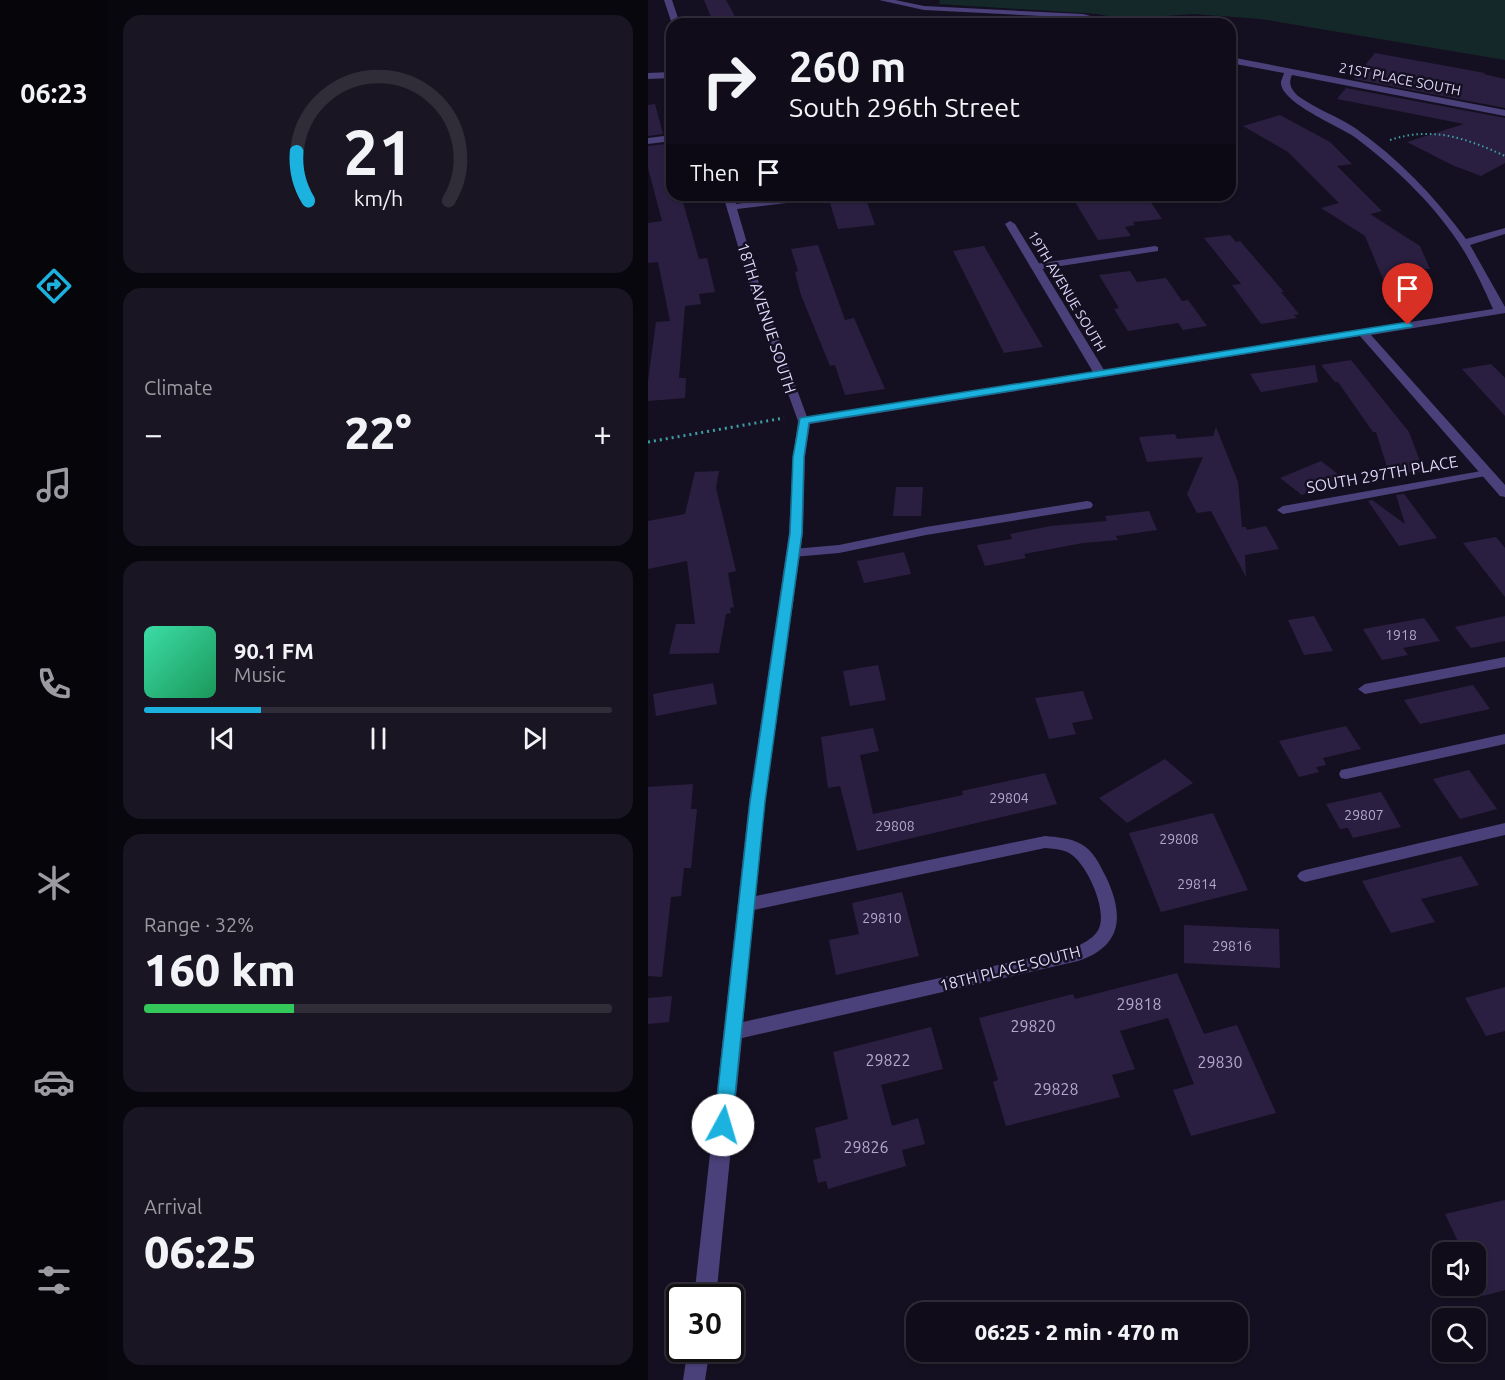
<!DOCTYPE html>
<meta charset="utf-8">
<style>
body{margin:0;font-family:Ubuntu,sans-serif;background:#191522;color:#f1f3f6;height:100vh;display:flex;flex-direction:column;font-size:22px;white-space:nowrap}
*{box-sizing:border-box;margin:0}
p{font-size:20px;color:#9c9ba2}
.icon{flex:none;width:33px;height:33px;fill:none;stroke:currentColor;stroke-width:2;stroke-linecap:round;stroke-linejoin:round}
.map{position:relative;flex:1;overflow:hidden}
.panel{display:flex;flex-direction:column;gap:15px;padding:15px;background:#09070e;width:540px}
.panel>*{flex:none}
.guide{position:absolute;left:18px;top:18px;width:570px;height:183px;border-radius:18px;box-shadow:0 2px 4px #0004,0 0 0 2px #302c38;background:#100c19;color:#f1f3f6;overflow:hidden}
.fabs{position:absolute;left:784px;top:1242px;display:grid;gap:12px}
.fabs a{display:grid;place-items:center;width:54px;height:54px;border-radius:12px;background:#100c19;box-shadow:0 2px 4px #0004,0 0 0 2px #302c38;font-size:30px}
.speed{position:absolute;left:18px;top:1284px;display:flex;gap:12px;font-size:30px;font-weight:700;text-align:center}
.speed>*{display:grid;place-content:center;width:78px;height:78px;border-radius:50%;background:#100c19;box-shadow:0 2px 4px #0004,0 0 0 2px #302c38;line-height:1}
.speed .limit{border:3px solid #111;border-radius:9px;background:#fff;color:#111}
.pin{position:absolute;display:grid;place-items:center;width:51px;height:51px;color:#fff;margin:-62px -26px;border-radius:50% 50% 50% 0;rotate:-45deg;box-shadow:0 0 6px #0007}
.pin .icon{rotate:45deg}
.me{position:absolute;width:66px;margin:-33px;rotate:6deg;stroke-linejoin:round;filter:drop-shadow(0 0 4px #0008)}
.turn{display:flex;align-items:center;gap:21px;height:126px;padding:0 24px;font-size:27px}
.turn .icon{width:78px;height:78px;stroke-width:2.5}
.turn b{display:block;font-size:42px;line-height:51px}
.then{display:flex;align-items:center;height:57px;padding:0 24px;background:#0003;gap:12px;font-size:22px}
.big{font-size:45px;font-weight:800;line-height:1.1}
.panel .card{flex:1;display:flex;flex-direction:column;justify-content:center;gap:9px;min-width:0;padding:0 21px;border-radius:18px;background:#191522}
.panel .dial{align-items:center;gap:0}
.dial svg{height:156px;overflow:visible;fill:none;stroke:#302c38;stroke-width:7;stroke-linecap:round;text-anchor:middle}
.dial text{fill:#f1f3f6;stroke:none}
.song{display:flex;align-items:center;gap:18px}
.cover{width:72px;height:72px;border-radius:9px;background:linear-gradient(135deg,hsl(160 70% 55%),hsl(150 70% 35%))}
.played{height:6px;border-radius:3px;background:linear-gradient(90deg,#1cb2e0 25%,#302c38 25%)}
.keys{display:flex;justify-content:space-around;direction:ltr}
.heat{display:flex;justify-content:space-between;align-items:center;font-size:33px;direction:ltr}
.charge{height:9px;border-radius:4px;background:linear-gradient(90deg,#34c759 32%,#302c38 0)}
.trip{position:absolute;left:258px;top:1302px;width:342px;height:60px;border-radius:18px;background:#100c19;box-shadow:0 2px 4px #0004,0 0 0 2px #302c38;font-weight:800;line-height:60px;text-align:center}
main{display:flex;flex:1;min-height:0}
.dock{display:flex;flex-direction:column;width:108px;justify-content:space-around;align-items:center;background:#06050a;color:#9c9ba2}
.dock .icon{width:42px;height:42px}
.dock .current{color:#1cb2e0}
.dock b{font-size:27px;color:#f1f3f6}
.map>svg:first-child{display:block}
.green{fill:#14282a}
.building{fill:#2a1f40}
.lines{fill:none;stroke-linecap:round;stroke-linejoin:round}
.path-far1{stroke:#3d9ea6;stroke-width:2;stroke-dasharray:1.5 3;stroke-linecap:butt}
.path{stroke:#3d9ea6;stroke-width:3;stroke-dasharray:2 4;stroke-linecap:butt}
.service{fill:#4b417a;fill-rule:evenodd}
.minor{fill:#4b417a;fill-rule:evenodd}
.route{fill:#1cb2e0;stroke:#127492;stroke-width:1.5}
.labels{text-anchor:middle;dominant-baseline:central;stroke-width:5;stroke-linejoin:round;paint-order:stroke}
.far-street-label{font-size:14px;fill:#dfd6fa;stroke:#151021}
.number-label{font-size:14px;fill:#b2a8cc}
.street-label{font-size:16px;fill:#dfd6fa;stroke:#151021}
.near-number-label{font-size:16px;fill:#b2a8cc}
</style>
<main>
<nav class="dock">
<b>06:23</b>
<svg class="icon current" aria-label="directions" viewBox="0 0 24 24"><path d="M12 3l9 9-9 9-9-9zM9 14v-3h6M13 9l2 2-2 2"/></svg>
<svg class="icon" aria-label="music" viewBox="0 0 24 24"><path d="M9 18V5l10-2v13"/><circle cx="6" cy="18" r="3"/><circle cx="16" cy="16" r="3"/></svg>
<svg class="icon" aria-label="phone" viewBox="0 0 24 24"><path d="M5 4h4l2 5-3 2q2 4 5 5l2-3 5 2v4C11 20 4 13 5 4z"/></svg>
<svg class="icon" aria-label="climate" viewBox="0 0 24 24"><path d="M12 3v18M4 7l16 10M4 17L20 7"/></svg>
<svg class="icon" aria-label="car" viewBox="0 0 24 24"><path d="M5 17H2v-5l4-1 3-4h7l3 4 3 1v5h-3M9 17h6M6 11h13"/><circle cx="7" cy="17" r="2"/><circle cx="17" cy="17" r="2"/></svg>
<svg class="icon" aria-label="filters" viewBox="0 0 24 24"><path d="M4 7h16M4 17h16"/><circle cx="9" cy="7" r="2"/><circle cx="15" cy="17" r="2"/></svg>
</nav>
<section class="panel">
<div class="card dial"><svg viewBox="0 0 100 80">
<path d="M14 69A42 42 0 1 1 86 69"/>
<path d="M14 69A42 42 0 0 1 8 44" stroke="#1cb2e0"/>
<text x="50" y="56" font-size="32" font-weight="700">21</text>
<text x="50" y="72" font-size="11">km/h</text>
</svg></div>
<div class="card"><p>Climate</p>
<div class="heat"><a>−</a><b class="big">22°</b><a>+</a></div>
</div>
<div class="card">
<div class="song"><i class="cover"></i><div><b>90.1 FM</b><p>Music</p></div></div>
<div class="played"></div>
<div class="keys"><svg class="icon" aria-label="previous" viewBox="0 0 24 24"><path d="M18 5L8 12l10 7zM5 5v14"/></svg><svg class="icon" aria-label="pause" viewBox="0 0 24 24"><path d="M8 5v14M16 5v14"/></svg><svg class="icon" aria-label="next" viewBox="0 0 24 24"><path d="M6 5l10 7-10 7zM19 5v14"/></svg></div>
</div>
<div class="card"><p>Range · 32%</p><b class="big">160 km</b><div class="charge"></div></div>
<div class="card"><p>Arrival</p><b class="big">06:25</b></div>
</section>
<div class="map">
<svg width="857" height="1380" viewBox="0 0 857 1380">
<rect width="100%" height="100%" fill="#151021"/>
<path class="green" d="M292 0H857V60L613 19 546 14 473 19 450 14 291 4Z"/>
<g class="building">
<path d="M56 0H78L91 24H66Z"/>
<path d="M727 53 837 73 836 74 857 79V108L706 79Z"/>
<path d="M698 88 857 118V163L833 176 804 165 759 142 816 124 689 99Z"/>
<path d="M7 104 15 134 0 136V105Z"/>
<path d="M632 115 682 142 704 164 689 166 734 211 722 214 772 246 782 269H767L774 283 737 284 717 236 673 208 691 203 640 152 595 126Z"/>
<path d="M17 144 24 165V195H33L51 259 59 258 67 292 51 294 53 304 37 306 31 378H38L37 398 0 401V381L8 322 22 321 10 262 0 263V223L14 221 0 168V146Z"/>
<path d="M423 195H498L514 219 485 222 487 225 477 227 483 236 450 240Z"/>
<path d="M218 199 227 225 190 229 182 203Z"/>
<path d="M582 235 588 242 592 241 636 292H633L651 314 646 315 649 318 613 324 584 285 593 284 556 238Z"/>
<path d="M170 245 197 320 206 318 237 389 197 395 187 365 182 366 153 295 147 272 150 271 143 249Z"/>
<path d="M336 246 351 272 395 347 356 353 305 251Z"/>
<path d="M482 271 489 282 518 278 534 301 540 300 559 326 535 330 530 323 480 331 466 309 471 308 451 275Z"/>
<path d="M703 360 761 432 776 472 741 473 728 432H725L690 382H687L673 365Z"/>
<path d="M843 364 857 378V416L814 369Z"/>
<path d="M667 365 670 382 613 392 602 374Z"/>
<path d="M568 427 590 482 594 527H598L599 530 618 526 631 549 597 555 598 577 563 511 549 513 539 494 555 457 499 462 491 437 527 434 529 439 565 436Z"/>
<path d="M673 461 695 478 654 495 632 478Z"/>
<path d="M71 471 68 488 88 571 80 573 86 607 82 608 83 613 78 614 71 653 21 654 28 624H47L39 561 0 569V521L37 514 47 472Z"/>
<path d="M248 487H275L273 516H245Z"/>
<path d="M756 494 789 538 751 546 720 501 724 500 757 524 748 495Z"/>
<path d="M501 511 509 530 468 536 470 540 435 543 376 554 378 558 337 566 329 545 364 539 362 534 403 526 459 521 457 516Z"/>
<path d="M848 537 857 548V597L815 543Z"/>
<path d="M256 552 263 574 216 583 209 561Z"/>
<path d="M666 616 685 651 656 655 640 620Z"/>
<path d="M857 616V641L823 648 807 627Z"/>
<path d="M776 618 792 641 755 648 760 655 734 660 715 629Z"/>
<path d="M230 665 238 700 202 706 195 671Z"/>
<path d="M65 683 69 704 8 716 5 694Z"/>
<path d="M825 685 842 709 772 724 756 700Z"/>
<path d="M435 691 445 719 424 723 428 734 401 739 387 698Z"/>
<path d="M698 726 713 749 675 758 678 765 668 767 671 772 651 777 631 741Z"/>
<path d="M225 728 231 751 212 755 225 814 315 795 314 791 397 773 409 804 209 851 192 786 180 788 173 737Z"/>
<path d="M517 759 545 783 479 823 451 798Z"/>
<path d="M821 770 849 809 812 819 785 779Z"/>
<path d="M45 784 43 809H49L43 868H36L33 896 23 897 14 977 0 976V787Z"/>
<path d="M733 792 753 827 705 838 700 828 692 829 678 804Z"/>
<path d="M565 813 600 890 513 912 481 833Z"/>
<path d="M813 856 831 885 773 899 787 922 743 933 714 881Z"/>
<path d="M254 892 271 956 188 975 181 940 211 934 204 903Z"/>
<path d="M536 925 631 929 632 968 536 963Z"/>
<path d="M529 973 556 1034 589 1025 628 1113 543 1136 525 1090 546 1084 520 1018 472 1031 487 1069 464 1075 472 1097 358 1126 345 1082 350 1080 331 1018 425 994 427 999Z"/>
<path d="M857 987V1031L838 1036 817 998Z"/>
<path d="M24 996 21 1022 0 1024V998Z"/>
<path d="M283 1027 295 1069 233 1085 244 1126 270 1118 277 1144 254 1150 258 1166 180 1189 178 1181 170 1183 165 1160 173 1158 167 1128 200 1119 185 1052Z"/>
<path d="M857 1200V1290L835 1296 828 1281V1252H815L797 1214Z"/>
</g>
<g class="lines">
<path class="path-far1" d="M742 140C784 126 818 138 857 156"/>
<path class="path" d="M0 442 136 418"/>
<g class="service">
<path d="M24 135V141L0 144V138Z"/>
<path d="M507 246 510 247V251L387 270 382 267 387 264Z"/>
<path d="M839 470 845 473 843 475 635 514 629 510 635 506Z"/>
<path d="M439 501 443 502 445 505 443 508 278 535 191 553 145 557 139 553 145 549 191 545 278 527Z"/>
<path d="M857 734V744L698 779 693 778 691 774 693 770 698 769Z"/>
<path d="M857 823V835L657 882 652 880 649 876 652 872 657 870Z"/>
</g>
<g class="minor">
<path d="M16 0H24L32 24H24Z"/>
<path d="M231 0H247L276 6 435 14 473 24H459L435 18 276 10Z"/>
<path d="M582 57 857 110V116L644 75C640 84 643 89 650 96 668 109 689 116 707 128 750 158 787 197 818 239L857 228V234L822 245 857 307V313L723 335 857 485V497L852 496 712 336 162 424 157 457 155 533 117 802 108 896 397 836C409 837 422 838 433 844 445 850 452 865 458 877 476 915 475 946 430 961L94 1038 68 1298H46L101 802 141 533 145 457 150 421 104 294 75 195H85L88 204 155 195H184L179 198 89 209 114 294 159 417 445 372 357 224 362 221 367 224 456 370 845 309C836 289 827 269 816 251 789 207 749 169 708 138 692 126 632 103 633 82 633 81 636 74 636 73L582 63ZM397 848C406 849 417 849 424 855 440 866 462 915 449 932 444 939 434 944 426 948L95 1022 106 910Z"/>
<path d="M24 72V78L0 79V73Z"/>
<path d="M857 657V667L717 694 710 689 717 684Z"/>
<path d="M40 1348H62L57 1380H35Z"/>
</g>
</g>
<path class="route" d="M760 322 765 325 764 327 161 423 156 457 154 533 117 802 84 1125 81 1130 75 1133 69 1130 66 1125 102 802 142 533 145 457 152 418Z"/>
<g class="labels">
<g class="far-street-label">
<text transform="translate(752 79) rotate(11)">21ST PLACE SOUTH</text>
<text transform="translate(419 291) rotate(59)">19TH AVENUE SOUTH</text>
</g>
<g class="number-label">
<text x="753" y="635">1918</text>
<text x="361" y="798">29804</text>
<text x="716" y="815">29807</text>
<text x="247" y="826">29808</text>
<text x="531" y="839">29808</text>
<text x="549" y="884">29814</text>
<text x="234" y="918">29810</text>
<text x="584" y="946">29816</text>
</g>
<g class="street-label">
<text transform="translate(119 318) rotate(72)">18TH AVENUE SOUTH</text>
<text transform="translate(734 474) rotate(-10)">SOUTH 297TH PLACE</text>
<text transform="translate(362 968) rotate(-14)">18TH PLACE SOUTH</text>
</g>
<g class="near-number-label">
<text x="491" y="1004">29818</text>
<text x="385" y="1026">29820</text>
<text x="240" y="1060">29822</text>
<text x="572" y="1062">29830</text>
<text x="408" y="1089">29828</text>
<text x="218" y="1147">29826</text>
</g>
</g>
</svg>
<div class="fabs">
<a><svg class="icon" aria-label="sound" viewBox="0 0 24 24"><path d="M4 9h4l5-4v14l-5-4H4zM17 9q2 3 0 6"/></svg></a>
<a><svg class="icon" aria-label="search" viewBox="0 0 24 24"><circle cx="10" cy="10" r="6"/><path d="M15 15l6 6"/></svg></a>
</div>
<div class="speed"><div class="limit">30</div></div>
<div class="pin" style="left:760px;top:325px;background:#d93025"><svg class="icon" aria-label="arrive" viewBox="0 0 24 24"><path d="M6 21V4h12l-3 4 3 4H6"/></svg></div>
<svg class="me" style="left:75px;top:1125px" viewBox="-20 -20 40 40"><circle r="19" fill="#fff"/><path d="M0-13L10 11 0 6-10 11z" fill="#1cb2e0"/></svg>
<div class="trip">06:25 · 2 min · 470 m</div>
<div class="guide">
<div class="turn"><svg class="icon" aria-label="right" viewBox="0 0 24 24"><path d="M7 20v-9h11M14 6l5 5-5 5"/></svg><div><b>260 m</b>South 296th Street</div></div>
<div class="then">Then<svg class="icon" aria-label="arrive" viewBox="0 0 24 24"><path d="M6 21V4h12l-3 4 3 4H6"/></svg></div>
</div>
</div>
</main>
